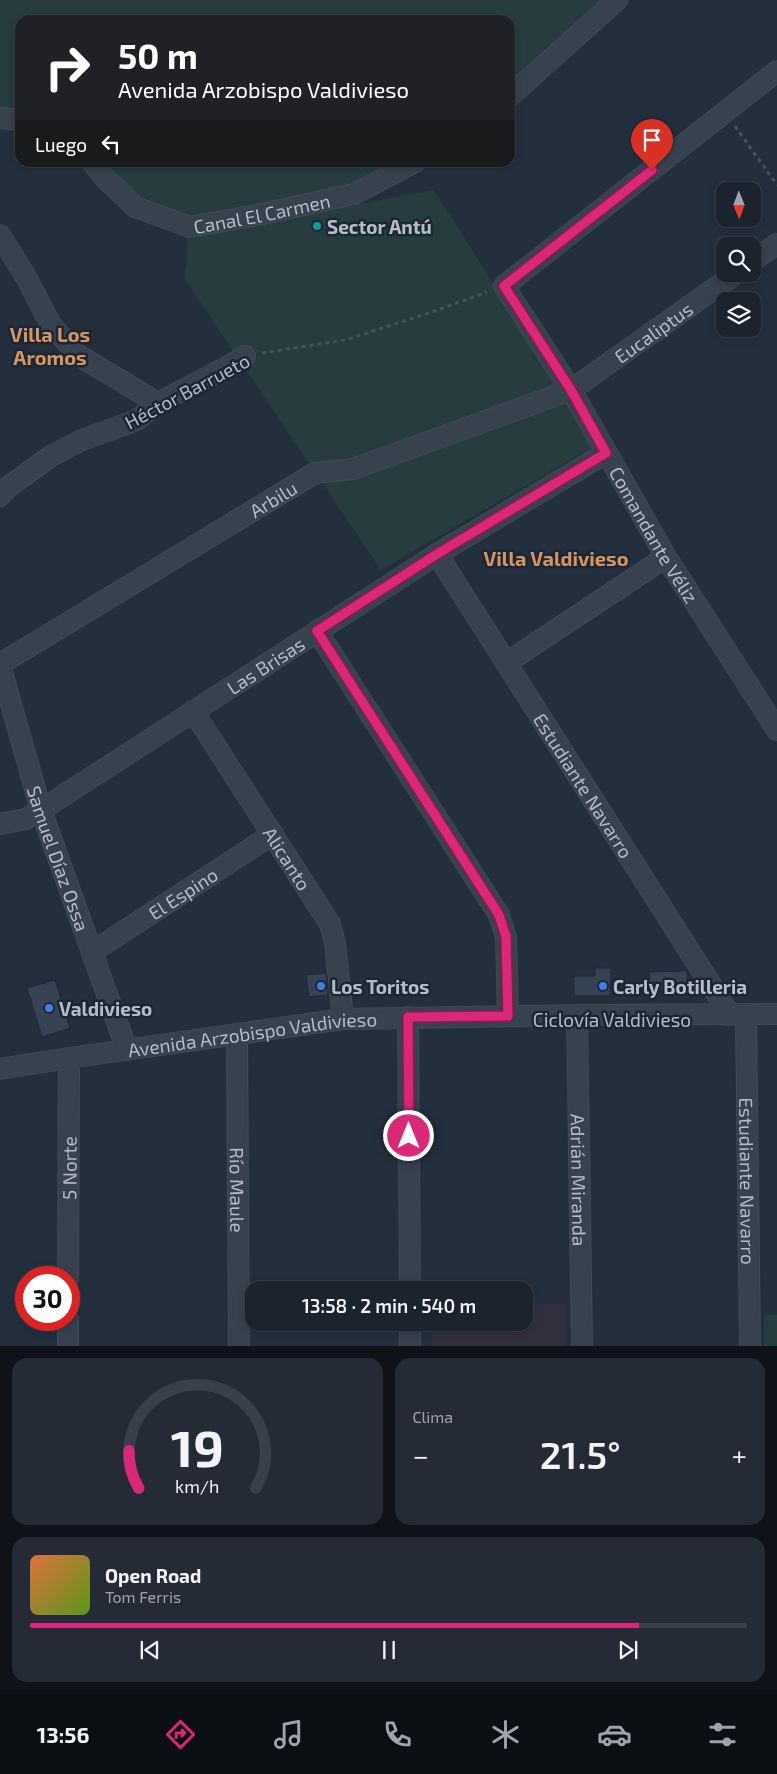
<!DOCTYPE html>
<html lang="es">
<meta charset="utf-8">
<style>
body{margin:0;font-family:"Exo 2",sans-serif;background:#242b36;color:#f1f3f6;height:100vh;display:flex;flex-direction:column;font-size:19px;white-space:nowrap}
*{box-sizing:border-box;margin:0}
p{font-size:16px;color:#a0a4aa}
.icon{flex:none;width:28px;height:28px;fill:none;stroke:currentColor;stroke-width:2;stroke-linecap:round;stroke-linejoin:round}
.map{position:relative;height:1346px;overflow:hidden}
.details{display:flex;flex-direction:column;gap:12px;padding:12px;background:#0f1319;flex:1}
.details>*{flex:none}
.top-card{position:absolute;left:15px;top:15px;width:500px;height:152px;border-radius:15px;box-shadow:0 2px 8px #0003,0 0 0 1px #39404a;background:#202124;color:#fff;overflow:hidden}
.needle{width:32px;rotate:179deg}
.tools{position:absolute;left:716px;top:182px;display:grid;gap:10px}
.tools a{display:grid;place-items:center;width:45px;height:45px;border-radius:10px;background:#1b232e;box-shadow:0 2px 8px #0003,0 0 0 1px #39404a;font-size:25px}
.speed{position:absolute;left:15px;top:1266px;display:flex;gap:10px;font-size:25px;font-weight:700;text-align:center}
.speed>*{display:grid;place-content:center;width:65px;height:65px;border-radius:50%;background:#1b232e;box-shadow:0 2px 8px #0003,0 0 0 1px #39404a;line-height:1}
.speed .limit{border:8px solid #d22;background:#fff;color:#111}
.pin{position:absolute;display:grid;place-items:center;width:42px;height:42px;color:#fff;margin:-51px -21px;border-radius:50% 50% 50% 0;rotate:-45deg;box-shadow:0 0 5px #0007}
.pin .icon{rotate:45deg}
.me{position:absolute;width:55px;margin:-28px;rotate:0deg;stroke-linejoin:round;filter:drop-shadow(0 0 4px #0008)}
.turn{display:flex;align-items:center;gap:18px;height:105px;padding:0 20px;font-size:22px}
.turn .icon{width:65px;height:65px;stroke-width:2.5}
.turn b{display:block;font-size:35px;line-height:42px}
.then{display:flex;align-items:center;height:48px;padding:0 20px;background:#0003;gap:10px;font-size:19px}
.big{font-size:38px;font-weight:600;line-height:1.1}
.details .tile{flex:1;display:flex;flex-direction:column;justify-content:center;gap:8px;min-width:0;padding:0 18px;border-radius:15px;background:#242b36}
.details .dial{align-items:center;gap:0}
.dial svg{height:130px;overflow:visible;fill:none;stroke:#39404a;stroke-width:7;stroke-linecap:round;text-anchor:middle}
.dial text{fill:#f1f3f6;stroke:none}
.song{display:flex;align-items:center;gap:15px}
.cover{width:60px;height:60px;border-radius:8px;background:linear-gradient(135deg,hsl(20 70% 55%),hsl(90 70% 35%))}
.played{height:5px;border-radius:2px;background:linear-gradient(90deg,#db2777 85%,#39404a 85%)}
.keys{display:flex;justify-content:space-around;direction:ltr}
.heat{display:flex;justify-content:space-between;align-items:center;font-size:28px;direction:ltr}
.details .tiles{flex:1;display:grid;gap:12px;grid-template-columns:1fr 1fr}
.tile:last-child{grid-column:span 2}
.trip{position:absolute;left:245px;top:1281px;width:288px;height:50px;border-radius:15px;background:#1b232e;box-shadow:0 2px 8px #0003,0 0 0 1px #39404a;font-weight:600;line-height:50px;text-align:center}
.tab-bar{display:flex;height:80px;justify-content:space-around;align-items:center;background:#0b0e12;color:#a0a4aa}
.tab-bar .icon{width:35px;height:35px}
.tab-bar .on{color:#db2777}
.tab-bar b{font-size:22px;color:#f1f3f6}
.map>svg:first-child{display:block}
.medical{fill:#32303f}
.green{fill:#263c3f}
.building{fill:#364354;stroke:#1f2835}
.lines{fill:none;stroke-linecap:round;stroke-linejoin:round}
.minor-casing{stroke:#414a57;stroke-width:22}
.path{stroke:#3f5557;stroke-width:3;stroke-dasharray:4 4;stroke-linecap:butt}
.minor{stroke:#38414e;stroke-width:20}
.route-casing{stroke:#8e194d;stroke-width:12}
.route{stroke:#db2777;stroke-width:9}
.culture-dot{fill:#0f9aa8;stroke:#1d2633;stroke-width:2}
.shop-dot{fill:#3f7fe0;stroke:#1d2633;stroke-width:2}
.labels{text-anchor:middle;dominant-baseline:central;stroke-width:5;stroke-linejoin:round;paint-order:stroke}
.street-label{font-size:19px;fill:#b4bcc9;stroke:#1d2633}
.poi-label{font-size:19px;font-weight:bold;fill:#b4bcc9;stroke:#1d2633;text-anchor:start}
.neighbourhood-label{font-size:20px;font-weight:bold;fill:#d59563;stroke:#1d2633}
</style>
<div class="map">
<svg width="777" height="1347" viewBox="0 0 777 1347">
<rect width="100%" height="100%" fill="#242f3e"/>
<path class="medical" d="M524 1304H565V1346H432V1323L524 1322Z"/>
<g class="green">
<path d="M0 0H629L510 87V20H20V110L0 111Z"/>
<path d="M105 163H401L344 187 186 221 139 203Z"/>
<path d="M434 190 596 445 381 570 184 278 187 258 186 236Z"/>
<rect x="764" y="1315" width="13" height="31"/>
</g>
<g class="building">
<path d="M595 968H611L610 996H574V976H595Z"/>
<path d="M687 971 688 988 650 989 649 972Z"/>
<path d="M326 973 328 995 309 997 306 975Z"/>
<path d="M55 980 70 1028 42 1037 27 988Z"/>
</g>
<g class="lines">
<defs>
<g id="minor">
<path id="s1" d="M777 71 504 286 571 390 666 557 777 730"/>
<path d="M510 96 617 0"/>
<path d="M0 118 20 120"/>
<path id="s2" d="M92 162 105 178 135 207 190 227 262 214 354 194 415 162"/>
<path d="M0 235 26 277 51 325 78 355 158 403"/>
<path d="M752 261 777 244"/>
<path d="M0 496 7 488 51 456 82 440 137 420 158 403 225 368 245 356"/>
<path id="s3" d="M437 554 730 1015"/>
<path d="M317 631 499 915 506 937 508 1016"/>
<path d="M506 663 666 557"/>
<path id="s4" d="M0 664 315 473 353 469 571 390 735 274"/>
<path id="s5" d="M0 665 41 810 127 1050"/>
<path id="s6" d="M193 711 330 924 335 943 343 1019"/>
<path id="s7" d="M0 824 26 819 41 810 437 554 606 453"/>
<path id="s8" d="M92 952 273 834"/>
<path id="s9" d="M577 1015 582 1347"/>
<path id="s10" d="M746 1015 750 1347"/>
<path d="M408 1017 410 1290"/>
<path id="s11" d="M237 1034 239 1347"/>
<path id="s12" d="M0 1069 69 1058 343 1019 577 1015 777 1014"/>
<path id="s13" d="M68 1278 69 1058"/>
<path d="M410 1322V1347"/>
<path d="M68 1347V1320"/>
</g>
</defs>
<use href="#minor" class="minor-casing"/>
<g class="path">
<path d="M735 126 777 185"/>
<path d="M262 353 345 340 429 313 487 292"/>
</g>
<use href="#minor" class="minor"/>
</g>
<g class="lines">
<defs>
<path id="route" d="M409 1136 408 1017 508 1016 506 937 499 915 317 631 437 554 606 453 571 390 504 286 652 170"/>
</defs>
<use href="#route" class="route-casing"/>
<use href="#route" class="route"/>
</g>
<circle class="culture-dot" cx="317" cy="226" r="5"/>
<g class="shop-dot">
<circle cx="321" cy="986" r="5"/>
<circle cx="603" cy="986" r="5"/>
<circle cx="49" cy="1008" r="5"/>
</g>
<g class="labels">
<g class="street-label">
<text stroke="none"><textPath href="#s2" startOffset="194">Canal El Carmen</textPath></text>
<text stroke="none"><textPath href="#s4" startOffset="739">Eucaliptus</textPath></text>
<text transform="translate(187 391) rotate(-28)">Héctor Barrueto</text>
<text stroke="none"><textPath href="#s4" startOffset="319">Arbilu</textPath></text>
<text stroke="none"><textPath href="#s1" startOffset="638">Comandante Véliz</textPath></text>
<text stroke="none"><textPath href="#s7" startOffset="311">Las Brisas</textPath></text>
<text stroke="none"><textPath href="#s3" startOffset="274">Estudiante Navarro</textPath></text>
<text stroke="none"><textPath href="#s6" startOffset="175">Alicanto</textPath></text>
<text stroke="none"><textPath href="#s5" startOffset="202">Samuel Díaz Ossa</textPath></text>
<text stroke="none"><textPath href="#s8" startOffset="108">El Espino</textPath></text>
<text x="612" y="1019">Ciclovía Valdivieso</text>
<text stroke="none"><textPath href="#s12" startOffset="255">Avenida Arzobispo Valdivieso</textPath></text>
<text stroke="none"><textPath href="#s13" startOffset="110">5 Norte</textPath></text>
<text stroke="none"><textPath href="#s9" startOffset="165">Adrián Miranda</textPath></text>
<text stroke="none"><textPath href="#s10" startOffset="166">Estudiante Navarro</textPath></text>
<text stroke="none"><textPath href="#s11" startOffset="156">Río Maule</textPath></text>
</g>
<g class="poi-label">
<text x="327" y="226">Sector Antú</text>
<text x="331" y="986">Los Toritos</text>
<text x="613" y="986">Carly Botilleria</text>
<text x="59" y="1008">Valdivieso</text>
</g>
<g class="neighbourhood-label">
<text x="50" y="334">Villa Los<tspan x="50" dy="23">Aromos</tspan></text>
<text x="556" y="558">Villa Valdivieso</text>
</g>
</g>
</svg>
<div class="tools">
<a><svg class="needle" viewBox="-14 -14 28 28"><path d="M0-13l5 13h-10z" fill="#e53935"/><path d="M0 13l5-13h-10z" fill="#a0a4aa"/></svg></a>
<a><svg class="icon" aria-label="search" viewBox="0 0 24 24"><circle cx="10" cy="10" r="6"/><path d="M15 15l6 6"/></svg></a>
<a><svg class="icon" aria-label="layers" viewBox="0 0 24 24"><path d="M12 4l9 5-9 5-9-5zM3 14l9 5 9-5"/></svg></a>
</div>
<div class="speed"><div class="limit">30</div></div>
<div class="pin" style="left:652px;top:170px;background:#d93025"><svg class="icon" aria-label="arrive" viewBox="0 0 24 24"><path d="M6 21V4h12l-3 4 3 4H6"/></svg></div>
<svg class="me" style="left:409px;top:1136px" viewBox="-20 -20 40 40"><circle r="17" fill="#db2777" stroke="#fff" stroke-width="3"/><path d="M0-11L8 9 0 5-8 9z" fill="#fff"/></svg>
<div class="trip">13:58 · 2 min · 540 m</div>
<div class="top-card">
<div class="turn"><svg class="icon" aria-label="right" viewBox="0 0 24 24"><path d="M7 20v-9h11M14 6l5 5-5 5"/></svg><div><b>50 m</b>Avenida Arzobispo Valdivieso</div></div>
<div class="then">Luego<svg class="icon" aria-label="left" viewBox="0 0 24 24"><path d="M17 20v-9H6M10 6l-5 5 5 5"/></svg></div>
</div>
</div>
<section class="details">
<div class="tiles">
<div class="tile dial"><svg viewBox="0 0 100 80">
<path d="M14 69A42 42 0 1 1 86 69"/>
<path d="M14 69A42 42 0 0 1 8 46" stroke="#db2777"/>
<text x="50" y="56" font-size="32" font-weight="700">19</text>
<text x="50" y="72" font-size="11">km/h</text>
</svg></div>
<div class="tile"><p>Clima</p>
<div class="heat"><a>−</a><b class="big">21.5°</b><a>+</a></div>
</div>
<div class="tile">
<div class="song"><i class="cover"></i><div><b>Open Road</b><p>Tom Ferris</p></div></div>
<div class="played"></div>
<div class="keys"><svg class="icon" aria-label="previous" viewBox="0 0 24 24"><path d="M18 5L8 12l10 7zM5 5v14"/></svg><svg class="icon" aria-label="pause" viewBox="0 0 24 24"><path d="M8 5v14M16 5v14"/></svg><svg class="icon" aria-label="next" viewBox="0 0 24 24"><path d="M6 5l10 7-10 7zM19 5v14"/></svg></div>
</div>
</div>
</section>
<nav class="tab-bar">
<b>13:56</b>
<svg class="icon on" aria-label="directions" viewBox="0 0 24 24"><path d="M12 3l9 9-9 9-9-9zM9 14v-3h6M13 9l2 2-2 2"/></svg>
<svg class="icon" aria-label="music" viewBox="0 0 24 24"><path d="M9 18V5l10-2v13"/><circle cx="6" cy="18" r="3"/><circle cx="16" cy="16" r="3"/></svg>
<svg class="icon" aria-label="phone" viewBox="0 0 24 24"><path d="M5 4h4l2 5-3 2q2 4 5 5l2-3 5 2v4C11 20 4 13 5 4z"/></svg>
<svg class="icon" aria-label="climate" viewBox="0 0 24 24"><path d="M12 3v18M4 7l16 10M4 17L20 7"/></svg>
<svg class="icon" aria-label="car" viewBox="0 0 24 24"><path d="M5 17H2v-5l4-1 3-4h7l3 4 3 1v5h-3M9 17h6M6 11h13"/><circle cx="7" cy="17" r="2"/><circle cx="17" cy="17" r="2"/></svg>
<svg class="icon" aria-label="filters" viewBox="0 0 24 24"><path d="M4 7h16M4 17h16"/><circle cx="9" cy="7" r="2"/><circle cx="15" cy="17" r="2"/></svg>
</nav>
